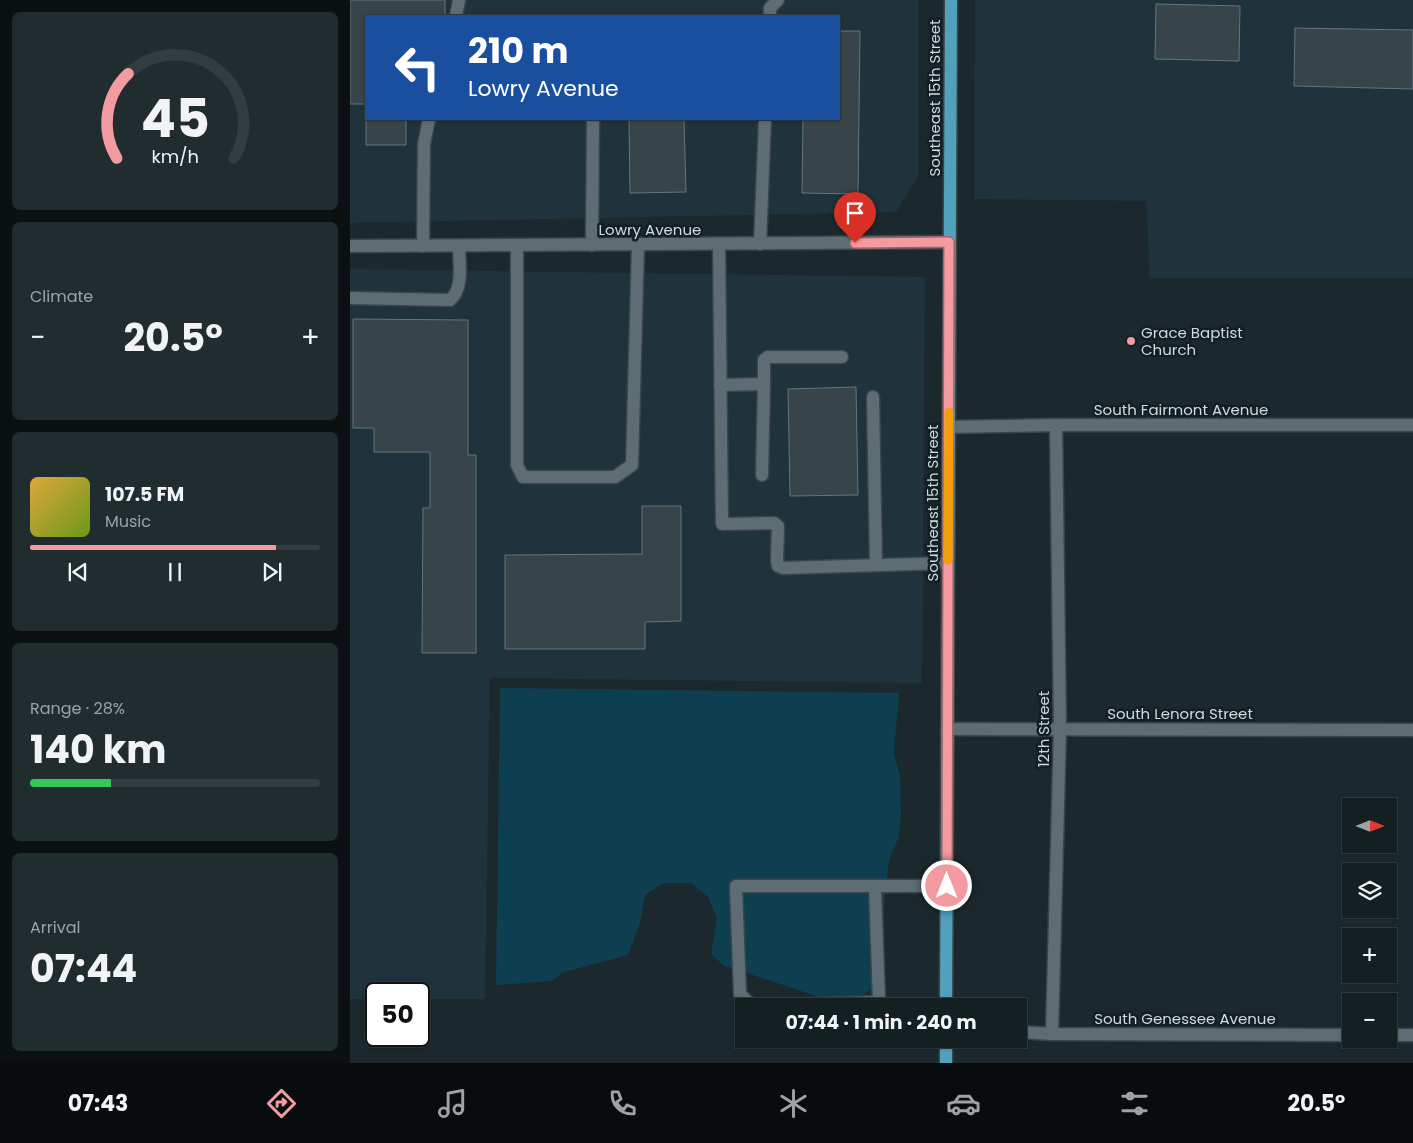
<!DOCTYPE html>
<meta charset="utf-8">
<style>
body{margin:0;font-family:Poppins,sans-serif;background:#212c2f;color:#f1f3f6;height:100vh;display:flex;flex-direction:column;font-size:19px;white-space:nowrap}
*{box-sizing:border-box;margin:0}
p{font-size:16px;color:#9da2a5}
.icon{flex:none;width:28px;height:28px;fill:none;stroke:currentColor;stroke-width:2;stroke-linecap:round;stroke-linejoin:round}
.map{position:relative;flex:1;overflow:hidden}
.details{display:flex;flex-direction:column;gap:12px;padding:12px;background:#0b1113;width:350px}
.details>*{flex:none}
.hud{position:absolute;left:15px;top:15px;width:475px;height:105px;border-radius:0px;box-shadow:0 1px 4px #0004,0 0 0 1px #333d40;background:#1a4fa0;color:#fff;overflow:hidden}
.needle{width:32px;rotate:90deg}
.fabs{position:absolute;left:992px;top:798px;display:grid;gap:10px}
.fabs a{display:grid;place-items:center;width:55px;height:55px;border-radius:0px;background:#141f22;box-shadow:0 1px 4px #0004,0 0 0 1px #333d40;font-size:25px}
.speed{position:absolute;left:15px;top:982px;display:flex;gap:10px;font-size:25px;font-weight:700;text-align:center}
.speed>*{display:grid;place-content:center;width:65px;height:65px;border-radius:50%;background:#141f22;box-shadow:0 1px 4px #0004,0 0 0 1px #333d40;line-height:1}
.speed .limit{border:2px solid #111;border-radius:8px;background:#fff;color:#111}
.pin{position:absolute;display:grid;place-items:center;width:42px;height:42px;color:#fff;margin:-51px -21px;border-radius:50% 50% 50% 0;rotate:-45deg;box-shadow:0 0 5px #0007}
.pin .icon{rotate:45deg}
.me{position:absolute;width:55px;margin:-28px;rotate:0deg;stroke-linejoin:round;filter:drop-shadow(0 0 4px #0008)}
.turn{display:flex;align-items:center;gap:18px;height:105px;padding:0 20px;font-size:22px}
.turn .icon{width:65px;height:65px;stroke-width:2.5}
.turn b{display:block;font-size:35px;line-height:42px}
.big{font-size:38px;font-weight:700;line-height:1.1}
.details .widget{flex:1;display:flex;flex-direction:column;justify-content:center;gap:8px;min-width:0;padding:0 18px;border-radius:8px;background:#212c2f}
.details .dial{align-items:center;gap:0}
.dial svg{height:130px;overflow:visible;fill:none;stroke:#333d40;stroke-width:7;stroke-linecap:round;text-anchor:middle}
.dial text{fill:#f1f3f6;stroke:none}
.song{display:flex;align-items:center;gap:15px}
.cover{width:60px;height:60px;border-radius:8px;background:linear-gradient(135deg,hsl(40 70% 55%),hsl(80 70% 35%))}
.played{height:5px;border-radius:2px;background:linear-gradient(90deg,#f49aa1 85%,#333d40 85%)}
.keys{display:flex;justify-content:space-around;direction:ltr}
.heat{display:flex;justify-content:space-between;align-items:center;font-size:28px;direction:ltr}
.charge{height:8px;border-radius:4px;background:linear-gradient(90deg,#34c759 28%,#333d40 0)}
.trip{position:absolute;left:385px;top:998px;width:292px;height:50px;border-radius:0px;background:#141f22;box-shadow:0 1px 4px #0004,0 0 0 1px #333d40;font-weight:700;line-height:50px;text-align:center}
.tab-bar{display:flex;height:80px;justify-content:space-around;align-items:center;background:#080c0e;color:#9da2a5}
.tab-bar .icon{width:35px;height:35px}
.tab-bar .current{color:#f49aa1}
.tab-bar b{font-size:22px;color:#f1f3f6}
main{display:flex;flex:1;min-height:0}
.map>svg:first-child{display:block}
.built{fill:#1e333b;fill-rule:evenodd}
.green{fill:#0e3f50}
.building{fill:#37454b;stroke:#65757b}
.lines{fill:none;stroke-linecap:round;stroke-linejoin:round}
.minor-casing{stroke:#3a454a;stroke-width:15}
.major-casing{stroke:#3a454a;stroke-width:15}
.minor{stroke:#5e6d74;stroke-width:12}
.major{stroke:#51a1bd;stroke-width:12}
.route-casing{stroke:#9f6469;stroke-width:12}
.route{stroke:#f49aa1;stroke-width:9}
.slow{stroke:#f59e0b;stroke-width:9}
.poi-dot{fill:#f49aa1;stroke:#121f25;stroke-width:2}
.labels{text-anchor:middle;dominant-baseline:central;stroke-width:5;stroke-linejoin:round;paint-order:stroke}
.street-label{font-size:15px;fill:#d2dade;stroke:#121f25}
.poi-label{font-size:15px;fill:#d2dade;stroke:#121f25;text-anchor:start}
</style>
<main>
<section class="details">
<div class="widget dial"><svg viewBox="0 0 100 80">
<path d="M14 69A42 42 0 1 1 86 69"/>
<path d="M14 69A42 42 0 0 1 21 17" stroke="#f49aa1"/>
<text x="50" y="56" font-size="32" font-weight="700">45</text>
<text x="50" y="72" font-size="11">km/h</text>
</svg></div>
<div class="widget"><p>Climate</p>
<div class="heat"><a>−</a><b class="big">20.5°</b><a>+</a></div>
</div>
<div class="widget">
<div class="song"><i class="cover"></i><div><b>107.5 FM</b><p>Music</p></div></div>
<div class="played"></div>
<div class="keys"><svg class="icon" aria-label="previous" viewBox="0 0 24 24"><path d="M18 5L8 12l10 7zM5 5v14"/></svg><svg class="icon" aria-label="pause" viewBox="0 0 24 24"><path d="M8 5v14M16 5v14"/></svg><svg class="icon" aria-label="next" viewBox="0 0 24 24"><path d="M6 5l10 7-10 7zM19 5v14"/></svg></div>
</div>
<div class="widget"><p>Range · 28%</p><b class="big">140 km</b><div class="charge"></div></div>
<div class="widget"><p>Arrival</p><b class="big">07:44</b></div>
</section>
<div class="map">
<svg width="1063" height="1063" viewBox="0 0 1063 1063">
<rect width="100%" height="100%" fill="#1b292e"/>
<g class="built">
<path d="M0 0H568V176L546 212 0 223ZM16 16H489V119H16Z"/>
<path d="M625 0H1063V278H800L796 201 624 199Z"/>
<path d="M0 269 575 277 572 683 140 678 135 999H69V994H26V999H0Z"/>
</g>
<path class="green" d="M150 688 549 693 544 753 550 776 551 816 548 839 539 859 534 906V953L524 987 508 998 469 997 373 965 361 954 367 918 358 897 341 883H313L295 895 289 926 278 955 214 972 201 981 146 985Z"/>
<g class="building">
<path d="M0 0H95V16H16V119H56V145H16V104H0Z"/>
<path d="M806 4 890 6 889 61 805 59Z"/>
<path d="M945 28 1063 30V89L944 86Z"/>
<path d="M489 31H510L508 194 452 193 453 119H489Z"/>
<path d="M279 119H334L336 192 280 193Z"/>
<path d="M3 319 118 320V455H126V653H72L73 508H80V452H24V428H3Z"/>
<path d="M506 387 508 495 440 496 438 389Z"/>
<path d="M292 506H331V621L295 622V649H155V555L292 554Z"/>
</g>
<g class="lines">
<defs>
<g id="minor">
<path d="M106 16 109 0"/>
<path d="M420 16V8L428 0"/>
<path d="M369 244 372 524 424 523 428 526 427 561 428 566 433 568 598 563"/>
<path d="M410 244 415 119"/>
<path d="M242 245 243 119"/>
<path d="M0 246 599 242"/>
<path d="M73 246 74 144 79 119"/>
<path d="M167 246V465L173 477H265L282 465 288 245"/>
<path d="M0 298 100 300C114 289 109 262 109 246"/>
<path d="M414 384V360L418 357H492"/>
<path d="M370 385 414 384 412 475"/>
<path d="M523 397 526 565"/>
<path d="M599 427 706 425H1063"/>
<path d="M597 729 1063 730"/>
<path d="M525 886 529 1002 402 1006 390 994 386 886H597"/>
<path d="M669 1032 702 1034 1001 1035"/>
<path d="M702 1034 710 729 706 425"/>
<path d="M1039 1035H1063"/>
</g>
<g id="major">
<path d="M596 1006 601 0"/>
<path d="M596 1063V1039"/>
</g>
</defs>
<use href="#minor" class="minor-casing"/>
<use href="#major" class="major-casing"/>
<use href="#minor" class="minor"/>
<use href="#major" class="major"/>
</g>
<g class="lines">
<defs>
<path id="route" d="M505 243 599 242 597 886"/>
</defs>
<use href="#route" class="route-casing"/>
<use href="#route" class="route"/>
<path class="slow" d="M598 560 599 412"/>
</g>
<circle class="poi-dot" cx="781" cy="341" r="5"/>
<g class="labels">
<g class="street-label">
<text transform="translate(584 98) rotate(-90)">Southeast 15th Street</text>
<text x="300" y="229">Lowry Avenue</text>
<text x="831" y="409">South Fairmont Avenue</text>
<text transform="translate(582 503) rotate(-90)">Southeast 15th Street</text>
<text x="830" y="713">South Lenora Street</text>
<text transform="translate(693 729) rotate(-90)">12th Street</text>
<text x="835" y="1018">South Genessee Avenue</text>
</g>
<g class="poi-label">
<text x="791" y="332">Grace Baptist<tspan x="791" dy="17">Church</tspan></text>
</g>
</g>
</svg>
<div class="fabs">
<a><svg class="needle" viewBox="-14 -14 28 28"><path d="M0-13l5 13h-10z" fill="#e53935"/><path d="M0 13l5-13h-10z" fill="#9da2a5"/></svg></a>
<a><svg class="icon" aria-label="layers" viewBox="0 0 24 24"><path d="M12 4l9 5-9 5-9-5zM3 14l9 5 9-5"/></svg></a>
<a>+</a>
<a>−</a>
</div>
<div class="speed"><div class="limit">50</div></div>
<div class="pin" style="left:505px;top:243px;background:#d93025"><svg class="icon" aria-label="arrive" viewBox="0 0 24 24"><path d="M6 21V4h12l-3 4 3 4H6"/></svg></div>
<svg class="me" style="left:597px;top:886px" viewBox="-20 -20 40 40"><circle r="17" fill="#f49aa1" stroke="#fff" stroke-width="3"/><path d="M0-11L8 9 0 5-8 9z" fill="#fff"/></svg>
<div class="trip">07:44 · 1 min · 240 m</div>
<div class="hud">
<div class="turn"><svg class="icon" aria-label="left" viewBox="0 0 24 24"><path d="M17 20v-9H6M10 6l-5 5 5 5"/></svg><div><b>210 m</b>Lowry Avenue</div></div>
</div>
</div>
</main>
<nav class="tab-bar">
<b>07:43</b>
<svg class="icon current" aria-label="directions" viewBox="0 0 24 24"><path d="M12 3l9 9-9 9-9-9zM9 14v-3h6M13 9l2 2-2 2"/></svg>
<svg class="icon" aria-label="music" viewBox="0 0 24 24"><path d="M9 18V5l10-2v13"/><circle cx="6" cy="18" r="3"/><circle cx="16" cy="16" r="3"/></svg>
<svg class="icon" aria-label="phone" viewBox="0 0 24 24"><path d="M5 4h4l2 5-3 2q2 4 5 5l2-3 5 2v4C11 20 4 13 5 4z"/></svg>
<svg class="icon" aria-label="climate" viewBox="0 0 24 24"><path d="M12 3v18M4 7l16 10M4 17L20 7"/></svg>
<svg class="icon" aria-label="car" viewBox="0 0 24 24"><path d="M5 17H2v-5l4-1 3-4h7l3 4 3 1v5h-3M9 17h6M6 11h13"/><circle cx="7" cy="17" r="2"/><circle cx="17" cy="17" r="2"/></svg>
<svg class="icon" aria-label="filters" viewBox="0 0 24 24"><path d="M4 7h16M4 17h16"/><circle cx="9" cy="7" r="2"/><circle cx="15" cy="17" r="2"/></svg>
<b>20.5°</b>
</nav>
